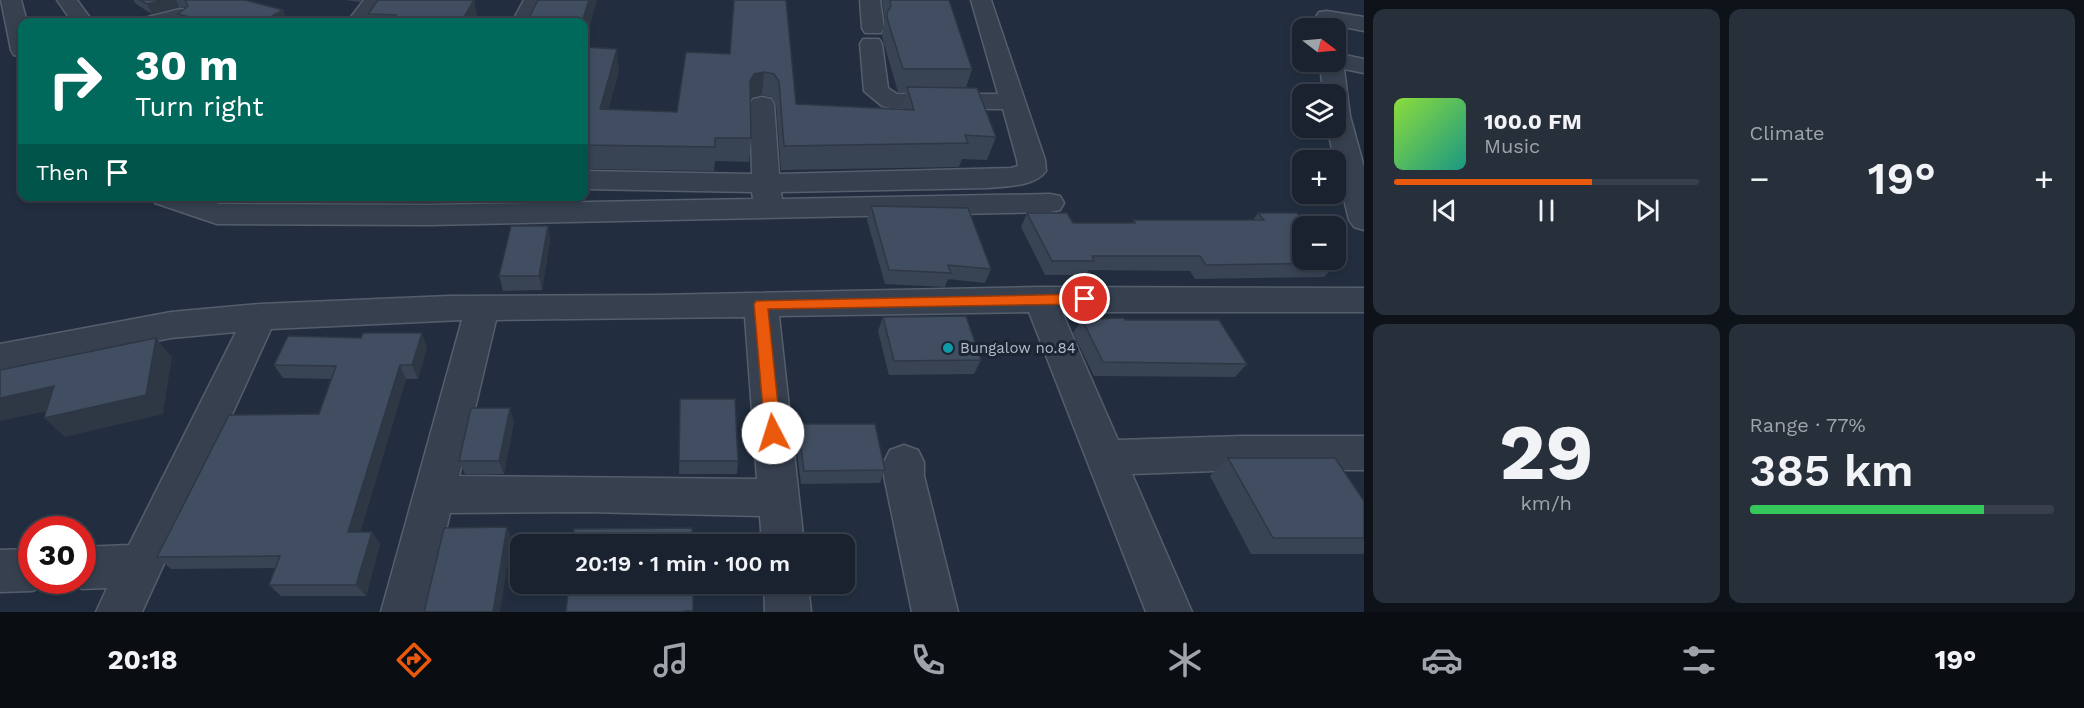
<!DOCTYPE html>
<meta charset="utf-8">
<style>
body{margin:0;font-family:"Work Sans",sans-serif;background:#272f3b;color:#f1f3f6;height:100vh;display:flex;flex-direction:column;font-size:22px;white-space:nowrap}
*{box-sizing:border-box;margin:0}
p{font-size:20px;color:#9fa4aa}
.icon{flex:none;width:33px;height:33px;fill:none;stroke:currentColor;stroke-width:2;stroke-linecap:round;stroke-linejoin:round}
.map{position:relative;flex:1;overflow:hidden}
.drawer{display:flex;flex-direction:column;gap:9px;padding:9px;background:#0e131a;width:720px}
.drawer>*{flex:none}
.hud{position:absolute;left:18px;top:18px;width:570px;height:183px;border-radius:12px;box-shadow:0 3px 9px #0003,0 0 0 2px #383f4b;background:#00695c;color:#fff;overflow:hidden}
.needle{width:39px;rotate:106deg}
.fabs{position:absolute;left:1292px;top:18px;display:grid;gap:12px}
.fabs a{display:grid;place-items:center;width:54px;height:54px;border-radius:12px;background:#1a222f;box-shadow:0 3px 9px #0003,0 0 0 2px #383f4b;font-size:30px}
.speed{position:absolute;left:18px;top:516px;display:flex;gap:12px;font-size:30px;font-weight:700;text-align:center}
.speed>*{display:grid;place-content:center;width:78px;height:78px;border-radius:50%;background:#1a222f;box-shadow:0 3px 9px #0003,0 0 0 2px #383f4b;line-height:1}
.speed .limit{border:9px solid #d22;background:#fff;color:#111}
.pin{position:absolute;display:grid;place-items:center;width:51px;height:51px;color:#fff;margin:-26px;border:3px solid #fff;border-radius:50%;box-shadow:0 2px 6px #0007}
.me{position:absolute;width:66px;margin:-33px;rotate:355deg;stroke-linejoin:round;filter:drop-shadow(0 0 4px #0008)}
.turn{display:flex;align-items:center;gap:21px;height:126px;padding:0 18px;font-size:27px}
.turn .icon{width:78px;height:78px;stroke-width:2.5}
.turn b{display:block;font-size:42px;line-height:51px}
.then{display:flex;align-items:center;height:57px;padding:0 18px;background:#0003;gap:12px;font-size:22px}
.big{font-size:45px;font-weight:600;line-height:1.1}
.drawer .tile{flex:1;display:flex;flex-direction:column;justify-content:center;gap:9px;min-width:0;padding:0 21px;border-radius:12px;background:#272f3b}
.drawer .dial{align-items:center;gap:0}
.dial b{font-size:78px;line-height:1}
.song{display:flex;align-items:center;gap:18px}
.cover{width:72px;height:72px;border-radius:9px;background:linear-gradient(135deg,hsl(90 70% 55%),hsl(170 70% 35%))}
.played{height:6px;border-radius:3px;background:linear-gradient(90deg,#ea580c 65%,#383f4b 65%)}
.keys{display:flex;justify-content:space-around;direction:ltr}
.heat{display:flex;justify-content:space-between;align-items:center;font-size:33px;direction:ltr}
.charge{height:9px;border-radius:4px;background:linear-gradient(90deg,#34c759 77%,#383f4b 0)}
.drawer .tiles{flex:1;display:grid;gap:9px;grid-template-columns:repeat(2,1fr)}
.trip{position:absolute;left:510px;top:534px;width:345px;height:60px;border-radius:12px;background:#1a222f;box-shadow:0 3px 9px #0003,0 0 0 2px #383f4b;font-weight:600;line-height:60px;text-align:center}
.dock{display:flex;height:96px;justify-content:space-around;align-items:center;background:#0a0e13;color:#9fa4aa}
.dock .icon{width:42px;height:42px}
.dock .on{color:#ea580c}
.dock b{font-size:27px;color:#f1f3f6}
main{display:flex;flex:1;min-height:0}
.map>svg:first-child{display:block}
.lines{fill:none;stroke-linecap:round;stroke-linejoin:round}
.minor-casing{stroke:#545e6c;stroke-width:3}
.minor{fill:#36404f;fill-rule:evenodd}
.wall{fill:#384353}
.shaded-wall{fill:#2e3744}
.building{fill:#414e61;stroke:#2e3744;stroke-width:1.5}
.route{fill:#ea580c;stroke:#983908;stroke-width:1.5}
.culture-dot{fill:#0f9aa8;stroke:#1b2533;stroke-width:2}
.labels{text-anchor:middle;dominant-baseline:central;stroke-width:6;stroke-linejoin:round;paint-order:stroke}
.poi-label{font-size:15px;fill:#b2bbca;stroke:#1b2533;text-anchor:start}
</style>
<main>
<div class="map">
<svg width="1364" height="612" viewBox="0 0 1364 612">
<rect width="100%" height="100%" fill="#222e3f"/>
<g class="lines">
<defs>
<g id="minor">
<path d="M1 0H21L27 22H22V57L14 55 11 50Z"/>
<path d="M57 0H77L93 22H72Z"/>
<path d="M364 0H385L368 22H347Z"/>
<path d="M524 0H544L532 22H512Z"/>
<path d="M860 0H880L884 28 881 33H865L862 28Z"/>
<path d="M971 0H991L1045 160 1046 171C1035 187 1006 186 988 188L781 192 782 199 1050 194 1060 196 1064 203 1060 210 1050 212 430 225 217 224 155 203 151 196H196L219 204 430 205 753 199 752 192 584 189V171L752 174 750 104 753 99 762 97 771 99 774 104 779 174 1011 168 1018 166 1017 160 1003 109 891 108 882 106 864 91 860 44 863 39H879L882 44 888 88 897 94H998Z"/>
<path d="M180 9 188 10 191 15C182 27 158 23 145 22L148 17Z"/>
<path d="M1327 11 1364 17V31L1319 22 1316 17 1319 12Z"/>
<path d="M1335 53 1364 59V73L1344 69 1350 116 1364 167V230L1354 227 1349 220 1327 128H1335V94H1323L1320 62H1335Z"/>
<path d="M1040 287 1364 288V312H1062L1118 440 1242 436H1364V470H1242L1132 474 1192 612H1146L1029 312 779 316 804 544H762L760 516 587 512 450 513 427 612H381L462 320 271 329 142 612H96L107 588 82 589 66 580H82V547L129 545 236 332 171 338 0 372V344L171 312 260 304 449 296 657 295ZM745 317 757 479 459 476 496 320Z"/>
<path d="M904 445 918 450 924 462V476L958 612H912L884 476V462L890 450Z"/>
<path d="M32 549V580H49L47 585 32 591 0 592V550Z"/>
<path d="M764 584H808L811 612H765Z"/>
</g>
</defs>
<use href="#minor" class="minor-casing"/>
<use href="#minor" class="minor"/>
</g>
<g class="wall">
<path d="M133 0H245L287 20 283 22H183L178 14 186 8 179 7 152 14 136 4Z"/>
<path d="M345 0H362L360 2Z"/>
<path d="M474 0 477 18 475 22H370L368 14Z"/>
<path d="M734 0 796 104 902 109 906 92H898L883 40 882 35 885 20 882 0H949L972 69 966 88 996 137 987 160 962 159 959 167 781 170 776 104 771 97 762 95 753 97 750 100 751 138 749 162 715 161 714 171 584 169V170V22V47L619 71 608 110 677 112 730 54Z"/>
<path d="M871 206 991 269 985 283 948 279 945 287 885 284 867 220Z"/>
<path d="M1027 213 1073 223H1132L1134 220H1253L1258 213 1337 263 1324 277 1195 279 1190 271 1089 270 1086 275H1045L1021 227Z"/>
<path d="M548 226 550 240 542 290 503 291 499 276Z"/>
<path d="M883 317 981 360 974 374 889 375 878 331Z"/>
<path d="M1082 319 1125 320 1247 364 1235 377 1094 376 1073 333Z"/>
<path d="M427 347 418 379H406L360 532 380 544 366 596H281L269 585 275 568 171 569 157 557 319 414 331 379 283 378 274 365Z"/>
<path d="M680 399 738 461 737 474H679Z"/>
<path d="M514 421 504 474H465L459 461Z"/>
<path d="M798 424 885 470 880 483 801 484 795 437Z"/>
<path d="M1228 458 1364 501V553L1362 554H1251L1210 476Z"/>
</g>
<g class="shaded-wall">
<path d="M164 0H176L179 7 152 14 147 4Z"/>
<path d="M474 0 477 18 475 22H461Z"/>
<path d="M589 0H597L584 47V22H582Z"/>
<path d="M283 10 287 20 283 22H262Z"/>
<path d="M617 49 619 71 602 133 600 109Z"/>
<path d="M764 72 762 95 753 97 748 104 750 81 754 74Z"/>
<path d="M548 226 550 240 542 290 539 276Z"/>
<path d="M422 333 427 347 418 379 412 365Z"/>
<path d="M156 338 172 357 163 414 65 437 44 418Z"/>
<path d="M400 365 406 379 357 544 348 532Z"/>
<path d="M54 386 75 405 0 421V398Z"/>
<path d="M510 408 514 421 504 474 499 461Z"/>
<path d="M507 527 512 539 500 612H493Z"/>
<path d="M372 532 380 544 366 596 356 585Z"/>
</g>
<g class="building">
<path d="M140 0H164L147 4Z"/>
<path d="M185 0H245L283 10 262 22H208L178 14 188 6Z"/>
<path d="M378 0H474L461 22H391L396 15 368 14Z"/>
<path d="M538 0H589L582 22H527Z"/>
<path d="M734 0H786L796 104 914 110 907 87 977 88 996 137 965 135 968 143 784 146 779 81 774 74 764 72 754 74 750 81 751 138H715V147L584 145V47L617 49 600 109 677 112 686 52 730 54Z"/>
<path d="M890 0H949L972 69H903L887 18V13L891 6Z"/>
<path d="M871 206 968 208 991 269 948 265 951 273 889 270Z"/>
<path d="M1027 213H1067L1073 223H1135L1134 220H1264L1258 213H1297L1308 226H1302V260H1334L1337 263 1206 265 1200 256H1092L1094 261H1052Z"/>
<path d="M511 226H548L539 276H499Z"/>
<path d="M966 316 981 360 894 361 883 317Z"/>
<path d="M1124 318 1125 320H1219L1247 364 1103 362 1082 319Z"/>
<path d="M363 333H422L412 365H400L348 532H372L356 585H269L280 556 157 557 229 415 319 414 336 366 274 365 288 336 361 338Z"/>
<path d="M156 338 146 395 44 418 54 386 0 398V370Z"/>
<path d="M680 399H735L738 461H679Z"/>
<path d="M471 408H510L499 461H459Z"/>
<path d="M798 424H875L885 470 804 471Z"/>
<path d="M1228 458H1335L1364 501V538H1273Z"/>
<path d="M507 527 493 612H424L444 528Z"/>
<path d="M692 528V544H573L574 529Z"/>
<path d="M569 584H693V611H684V612H566Z"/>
</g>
<path class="route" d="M1085 294 1092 299 1085 304 768 309 781 433 778 438H767L765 433 754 304 756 301Z"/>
<circle class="culture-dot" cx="948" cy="348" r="6"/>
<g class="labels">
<g class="poi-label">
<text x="960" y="348">Bungalow no.84</text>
</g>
</g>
</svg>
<div class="fabs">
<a><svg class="needle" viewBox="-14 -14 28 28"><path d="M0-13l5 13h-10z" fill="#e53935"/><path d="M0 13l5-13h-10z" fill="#9fa4aa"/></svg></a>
<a><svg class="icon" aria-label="layers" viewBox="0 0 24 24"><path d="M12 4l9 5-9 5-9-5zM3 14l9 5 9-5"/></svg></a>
<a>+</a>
<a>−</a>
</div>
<div class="speed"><div class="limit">30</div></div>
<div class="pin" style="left:1085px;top:299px;background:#d93025"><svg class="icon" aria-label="arrive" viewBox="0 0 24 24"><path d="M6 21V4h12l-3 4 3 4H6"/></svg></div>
<svg class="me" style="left:773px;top:433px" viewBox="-20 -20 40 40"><circle r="19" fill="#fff"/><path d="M0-13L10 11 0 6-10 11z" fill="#ea580c"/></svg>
<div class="trip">20:19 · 1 min · 100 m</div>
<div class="hud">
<div class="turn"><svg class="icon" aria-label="right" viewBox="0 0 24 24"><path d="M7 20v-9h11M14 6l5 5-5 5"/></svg><div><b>30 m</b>Turn right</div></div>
<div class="then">Then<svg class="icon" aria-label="arrive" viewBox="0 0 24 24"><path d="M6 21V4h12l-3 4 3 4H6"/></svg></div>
</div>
</div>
<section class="drawer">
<div class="tiles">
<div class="tile">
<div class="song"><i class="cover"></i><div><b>100.0 FM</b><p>Music</p></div></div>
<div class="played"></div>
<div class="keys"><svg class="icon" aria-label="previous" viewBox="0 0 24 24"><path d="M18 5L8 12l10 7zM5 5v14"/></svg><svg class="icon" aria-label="pause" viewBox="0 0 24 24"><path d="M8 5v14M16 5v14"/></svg><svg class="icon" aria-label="next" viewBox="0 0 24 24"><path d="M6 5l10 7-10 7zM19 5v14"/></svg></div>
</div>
<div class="tile"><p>Climate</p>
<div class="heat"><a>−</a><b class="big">19°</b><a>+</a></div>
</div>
<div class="tile dial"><b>29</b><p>km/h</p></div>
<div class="tile"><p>Range · 77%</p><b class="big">385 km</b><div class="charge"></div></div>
</div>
</section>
</main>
<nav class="dock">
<b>20:18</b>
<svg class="icon on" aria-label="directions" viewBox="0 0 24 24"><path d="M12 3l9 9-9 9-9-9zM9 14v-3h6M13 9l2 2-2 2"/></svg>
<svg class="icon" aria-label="music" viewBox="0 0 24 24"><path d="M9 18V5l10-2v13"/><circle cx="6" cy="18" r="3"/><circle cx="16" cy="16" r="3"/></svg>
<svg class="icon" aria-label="phone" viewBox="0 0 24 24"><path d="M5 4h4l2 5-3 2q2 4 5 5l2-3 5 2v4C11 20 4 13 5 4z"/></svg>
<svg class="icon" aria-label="climate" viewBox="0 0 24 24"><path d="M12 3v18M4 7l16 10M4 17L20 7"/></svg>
<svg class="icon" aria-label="car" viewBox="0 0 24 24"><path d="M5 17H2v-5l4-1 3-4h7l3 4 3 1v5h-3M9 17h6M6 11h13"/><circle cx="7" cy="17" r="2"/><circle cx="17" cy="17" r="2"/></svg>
<svg class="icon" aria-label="filters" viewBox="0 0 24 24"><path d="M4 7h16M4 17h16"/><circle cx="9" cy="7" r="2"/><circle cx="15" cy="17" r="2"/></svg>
<b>19°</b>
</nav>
